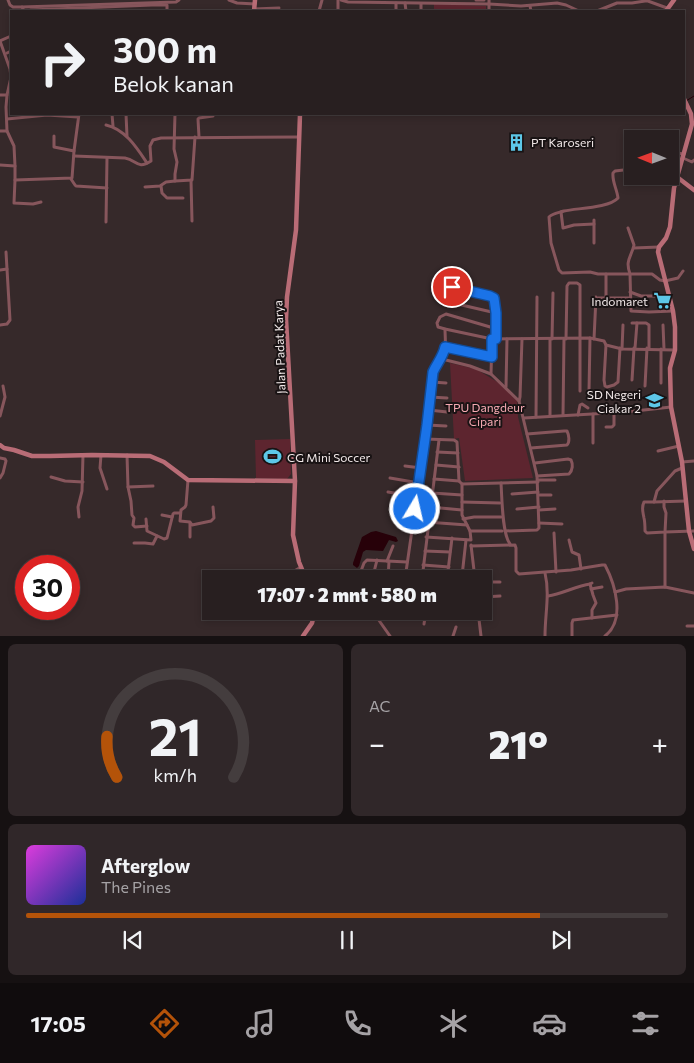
<!DOCTYPE html>
<html lang="id">
<meta charset="utf-8">
<style>
body{margin:0;font-family:Commissioner,sans-serif;background:#302729;color:#f1f3f6;height:100vh;display:flex;flex-direction:column;font-size:19px;white-space:nowrap}
*{box-sizing:border-box;margin:0}
p{font-size:16px;color:#a5a2a5}
.icon{flex:none;width:28px;height:28px;fill:none;stroke:currentColor;stroke-width:2;stroke-linecap:round;stroke-linejoin:round}
.map{position:relative;height:636px;overflow:hidden}
.details{display:flex;flex-direction:column;gap:8px;padding:8px;background:#161112;flex:1}
.details>*{flex:none}
.guide{position:absolute;left:10px;top:10px;width:675px;height:105px;border-radius:0px;box-shadow:0 2px 8px #0003,0 0 0 1px #443d3e;background:#281f20;color:#f1f3f6;overflow:hidden}
.needle{width:32px;rotate:271deg}
.fabs{position:absolute;left:624px;top:130px;display:grid;gap:10px}
.fabs a{display:grid;place-items:center;width:55px;height:55px;border-radius:0px;background:#281f20;box-shadow:0 2px 8px #0003,0 0 0 1px #443d3e;font-size:25px}
.speed{position:absolute;left:15px;top:555px;display:flex;gap:10px;font-size:25px;font-weight:700;text-align:center}
.speed>*{display:grid;place-content:center;width:65px;height:65px;border-radius:50%;background:#281f20;box-shadow:0 2px 8px #0003,0 0 0 1px #443d3e;line-height:1}
.speed .limit{border:8px solid #d22;background:#fff;color:#111}
.pin{position:absolute;display:grid;place-items:center;width:42px;height:42px;color:#fff;margin:-21px;border:2px solid #fff;border-radius:50%;box-shadow:0 1px 5px #0007}
.me{position:absolute;width:55px;margin:-28px;rotate:9deg;stroke-linejoin:round;filter:drop-shadow(0 0 4px #0008)}
.turn{display:flex;align-items:center;gap:18px;height:105px;padding:0 20px;font-size:22px}
.turn .icon{width:65px;height:65px;stroke-width:2.5}
.turn b{display:block;font-size:35px;line-height:42px}
.big{font-size:38px;font-weight:800;line-height:1.1}
.details .card{flex:1;display:flex;flex-direction:column;justify-content:center;gap:8px;min-width:0;padding:0 18px;border-radius:8px;background:#302729}
.details .dial{align-items:center;gap:0}
.dial svg{height:130px;overflow:visible;fill:none;stroke:#443d3e;stroke-width:7;stroke-linecap:round;text-anchor:middle}
.dial text{fill:#f1f3f6;stroke:none}
.song{display:flex;align-items:center;gap:15px}
.cover{width:60px;height:60px;border-radius:8px;background:linear-gradient(135deg,hsl(300 70% 55%),hsl(230 70% 35%))}
.played{height:5px;border-radius:2px;background:linear-gradient(90deg,#b45309 80%,#443d3e 80%)}
.keys{display:flex;justify-content:space-around;direction:ltr}
.heat{display:flex;justify-content:space-between;align-items:center;font-size:28px;direction:ltr}
.details .tiles{flex:1;display:grid;gap:8px;grid-template-columns:1fr 1fr}
.card:last-child{grid-column:span 2}
.trip{position:absolute;left:202px;top:570px;width:290px;height:50px;border-radius:0px;background:#281f20;box-shadow:0 2px 8px #0003,0 0 0 1px #443d3e;font-weight:800;line-height:50px;text-align:center}
.dock{display:flex;height:80px;justify-content:space-around;align-items:center;background:#100c0d;color:#a5a2a5}
.dock .icon{width:35px;height:35px}
.dock .selected{color:#b45309}
.dock b{font-size:22px;color:#f1f3f6}
.map>svg:first-child{display:block}
.green{fill:#5d252f}
.water{fill:#270109}
.lines{fill:none;stroke-linecap:round;stroke-linejoin:round}
.stream{stroke:#270109;stroke-width:1}
.street{stroke:#87565c;stroke-width:3}
.secondary{stroke:#b96c76;stroke-width:4.5}
.route-casing{stroke:#114b97;stroke-width:12}
.route{stroke:#1a73e8;stroke-width:9}
.labels{text-anchor:middle;dominant-baseline:central;stroke-width:4;stroke-linejoin:round;paint-order:stroke}
.poi-label{font-size:12px;fill:#f1e8e8;stroke:#191314;text-anchor:start}
.street-label{font-size:12px;fill:#f1e8e8;stroke:#191314}
.park-label{font-size:12px;fill:#f7aab3;stroke:#191314}
</style>
<div class="map">
<svg width="694" height="636" viewBox="0 0 694 636">
<rect width="100%" height="100%" fill="#36292a"/>
<g class="green">
<path d="M434 4 486 6V11H434Z"/>
<path d="M450 363 476 369 504 386 517 399 518 417 533 478 465 481 459 438 454 439Z"/>
<path d="M290 439 291 474 287 479 256 478 255 440Z"/>
</g>
<path class="water" d="M376 531 396 537 398 541 396 542 389 540 383 551 366 550 363 552 359 566 357 568 353 565V563L362 537 371 532Z"/>
<g class="lines">
<path class="stream" d="M686 101 694 96"/>
<g class="street">
<path d="M8 0 10 5 13 7H22L24 11"/>
<path d="M229 0 237 3 255 4"/>
<path d="M341 0 348 2 489 4 521 6 557 3 566 5 579 11"/>
<path d="M476 0H484"/>
<path d="M489 0V11"/>
<path d="M396 3V11"/>
<path d="M405 3 406 11"/>
<path d="M530 6 531 11"/>
<path d="M22 7 176 2 179 0"/>
<path d="M254 9 279 8"/>
<path d="M28 11 31 10 152 5H167V11"/>
<path d="M319 11 322 0"/>
<path d="M338 11V0"/>
<path d="M421 11V4"/>
<path d="M597 11 617 3H632L645 1H648L667 8"/>
<path d="M0 41 10 69 11 77 7 95 6 107 7 131 14 146 15 166"/>
<path d="M0 41 11 36"/>
<path d="M7 53 11 51"/>
<path d="M0 95H7"/>
<path d="M112 114 113 126"/>
<path d="M126 114 127 136"/>
<path d="M175 114 174 149 177 162 175 174V181"/>
<path d="M7 119 47 115 78 117"/>
<path d="M106 125C125 129 137 148 147 163"/>
<path d="M0 131H7"/>
<path d="M54 136V147L74 151"/>
<path d="M199 137 198 119 199 118 213 116"/>
<path d="M670 154 677 153 684 154"/>
<path d="M74 156 125 158C137 160 137 170 151 161L150 146 153 140 161 138 299 137"/>
<path d="M683 158 692 162 694 160"/>
<path d="M0 165 15 166V180L72 178 74 151 79 114"/>
<path d="M632 169 615 171 613 173C612 182 617 189 618 198 609 208 578 208 564 211 558 213 553 213 549 217L551 243 559 270 562 273 590 272 598 274H630L631 311 649 312 673 311"/>
<path d="M670 169 678 173"/>
<path d="M71 179 75 185 76 186 107 188"/>
<path d="M15 180 14 203 33 204 41 202"/>
<path d="M191 180 192 221"/>
<path d="M161 186 162 193 167 198H183"/>
<path d="M145 187 160 186 166 182 175 181 192 180 195 137"/>
<path d="M561 212 563 228 574 225 594 224"/>
<path d="M594 220V243"/>
<path d="M106 222 107 158"/>
<path d="M628 228 634 245C631 258 625 260 630 274H652L660 280 665 281 678 278 683 271"/>
<path d="M634 248 659 247"/>
<path d="M0 270 7 269"/>
<path d="M630 292 641 296H669"/>
<path d="M598 298H630"/>
<path d="M606 298V274"/>
<path d="M632 323H646L649 325V349"/>
<path d="M0 325 7 324 10 320 6 252"/>
<path d="M663 325 664 349"/>
<path d="M497 329 446 314 440 317 437 323 438 327 445 329 492 339 590 338 604 341 606 345 622 349 675 350"/>
<path d="M496 339V313L494 298 455 287 451 288 450 300 453 303 496 313"/>
<path d="M552 339 553 293"/>
<path d="M566 339 567 286 569 283H577L580 285V391"/>
<path d="M594 339 596 297"/>
<path d="M606 345 604 380 605 386 607 387 614 385 618 382 620 348"/>
<path d="M445 347 492 357"/>
<path d="M635 348 637 323"/>
<path d="M622 349 623 325"/>
<path d="M442 359 470 366 491 374 519 401 537 476 539 528 537 530 505 531"/>
<path d="M491 374 492 339"/>
<path d="M632 380 634 348"/>
<path d="M432 382 446 383"/>
<path d="M661 383V349"/>
<path d="M645 386 647 348"/>
<path d="M506 387 507 339"/>
<path d="M589 391 590 338"/>
<path d="M430 397 447 398"/>
<path d="M519 401 520 397 522 339"/>
<path d="M429 410 447 412"/>
<path d="M563 415 564 339"/>
<path d="M578 415 580 405 582 404 588 408"/>
<path d="M0 416 5 397 3 386"/>
<path d="M550 416V339"/>
<path d="M536 417 537 297"/>
<path d="M524 418 626 412 671 407"/>
<path d="M427 425 446 426"/>
<path d="M606 427H612L614 425V413"/>
<path d="M527 434 564 431H567C569 435 570 442 567 445L531 448"/>
<path d="M425 439 454 440 457 442 459 481 462 484V515L470 531 471 540 426 537"/>
<path d="M593 443V414"/>
<path d="M658 451 679 446"/>
<path d="M437 452 458 453"/>
<path d="M101 455 100 468 107 489"/>
<path d="M127 455 128 487 131 501 132 515 134 518 133 525 135 527 147 526"/>
<path d="M0 458 5 459 6 461 3 473 0 478"/>
<path d="M682 462 694 461"/>
<path d="M535 463 568 459 571 460C573 464 573 470 569 474L537 476"/>
<path d="M436 465 459 467"/>
<path d="M405 466 421 468"/>
<path d="M682 468 675 471 657 491 654 502 686 501"/>
<path d="M51 477 65 481 83 482"/>
<path d="M390 478 419 483"/>
<path d="M434 479 459 481"/>
<path d="M188 480 186 505 185 507 181 510 180 521 190 522 192 525 211 521 214 518 213 507"/>
<path d="M538 480H555"/>
<path d="M501 483C502 497 502 534 510 544"/>
<path d="M462 484 538 482"/>
<path d="M128 487 153 486"/>
<path d="M388 492 417 497"/>
<path d="M432 493 462 495"/>
<path d="M512 494 538 492"/>
<path d="M539 495H551"/>
<path d="M462 502 500 503"/>
<path d="M654 502H644C641 508 643 512 644 518 645 522 645 527 645 531L647 533 665 532 666 513 664 507V501"/>
<path d="M430 507 462 510"/>
<path d="M517 509 539 507"/>
<path d="M539 510 555 509"/>
<path d="M162 515 172 517"/>
<path d="M79 517 78 507 82 491 83 455"/>
<path d="M146 519 147 531 164 539 167 538 173 514 174 513H180"/>
<path d="M463 519 474 517H501"/>
<path d="M413 521 467 525"/>
<path d="M539 523 562 524"/>
<path d="M470 531H502"/>
<path d="M554 533 556 572"/>
<path d="M190 537V523"/>
<path d="M569 540 572 552 579 555 581 569"/>
<path d="M134 543H145L153 544 157 536"/>
<path d="M471 545 475 579"/>
<path d="M471 546 515 545 516 548V571L519 574 571 570 602 565H605C615 584 626 620 605 636"/>
<path d="M425 551 450 552"/>
<path d="M387 561 393 546"/>
<path d="M423 565 449 567"/>
<path d="M360 572 373 576 377 560"/>
<path d="M448 576 461 578 462 576 466 540"/>
<path d="M281 579 301 567"/>
<path d="M341 579 344 571"/>
<path d="M358 579 364 563 367 560 407 562"/>
<path d="M388 579 389 561"/>
<path d="M405 579 427 425 433 372C435 367 439 363 442 358 447 349 445 339 445 329"/>
<path d="M422 579 439 440"/>
<path d="M447 579 452 538"/>
<path d="M484 582H500"/>
<path d="M590 584 593 595 596 603 592 610V618"/>
<path d="M665 587V532L694 531"/>
<path d="M591 589 602 587"/>
<path d="M615 592 626 589 665 587 694 593"/>
<path d="M548 596C562 594 576 586 590 584L592 583"/>
<path d="M484 597 500 596"/>
<path d="M369 611 378 619 390 636"/>
<path d="M478 611 481 636"/>
<path d="M411 619 412 611"/>
<path d="M424 624 426 611"/>
<path d="M687 626H694"/>
<path d="M453 636 456 627"/>
<path d="M545 636C545 614 550 594 545 573"/>
<path d="M572 636V623L573 620 617 615"/>
</g>
<g class="secondary">
<path d="M254 11 255 0"/>
<path d="M666 11 674 0"/>
<path d="M684 99 691 114 692 124 674 188 670 227 666 238 659 247 658 252 673 311 675 327V350L670 368 671 407 682 462 689 531 694 549"/>
<path d="M300 114 296 230 287 297 286 319 295 481 293 535 299 562 306 579"/>
<path d="M677 177 694 190"/>
<path d="M0 445 4 448 14 450 32 456H50L92 455 150 456 164 462 188 480 295 481"/>
<path d="M303 636 312 623 315 611"/>
</g>
</g>
<g class="lines">
<defs>
<path id="route" d="M415 509 427 425 433 372C437 363 443 357 445 347L492 357V339H496V313L494 298 490 296 452 287"/>
</defs>
<use href="#route" class="route-casing"/>
<use href="#route" class="route"/>
</g>
<defs>
<symbol id="building-bare" viewBox="-9 -9 18 18"><path d="M-4-6H4V6H1V3H-1V6H-4ZM-2.5-4.3h1.7v1.8h-1.7ZM.8-4.3h1.7v1.8H.8ZM-2.5-1h1.7V.8h-1.7ZM.8-1h1.7V.8H.8Z" fill="#5dc7e8" stroke="#191314" stroke-width="2.5" paint-order="stroke"/></symbol>
<symbol id="supermarket-bare" viewBox="-9 -9 18 18"><path d="M-6-5.5h2.5l.6 2H6L4.5 2H-2.5L-4.4-4H-6ZM-1.5 3.2a1.3 1.3 0 1 0 .1 0ZM3 3.2a1.3 1.3 0 1 0 .1 0Z" fill="#5dc7e8" stroke="#191314" stroke-width="2.5" paint-order="stroke"/></symbol>
<symbol id="school-bare" viewBox="-9 -9 18 18"><path d="M0-5L7-2L0 1L-7-2ZM-4 1L0 2.5L4 1V4Q0 6-4 4Z" fill="#5dc7e8" stroke="#191314" stroke-width="2.5" paint-order="stroke"/></symbol>
<symbol id="stadium-bare" viewBox="-9 -9 18 18"><path d="M0-5a6.5 5 0 1 0 0 10a6.5 5 0 1 0 0-10ZM-3.5-1.8h7v3.6h-7Z" fill="#5dc7e8" stroke="#191314" stroke-width="2.5" paint-order="stroke"/></symbol>
</defs>
<g fill-rule="evenodd">
<use href="#building-bare" x="504" y="130" width="25" height="25"/>
<use href="#supermarket-bare" x="650" y="288" width="25" height="25"/>
<use href="#school-bare" x="642" y="388" width="25" height="25"/>
<use href="#stadium-bare" x="260" y="444" width="25" height="25"/>
</g>
<g class="labels">
<g class="poi-label">
<text x="531" y="142">PT Karoseri</text>
<text x="648" y="301" text-anchor="end">Indomaret</text>
<text x="641" y="394" text-anchor="end">SD Negeri<tspan x="641" dy="14">Ciakar 2</tspan></text>
<text x="287" y="457">CG Mini Soccer</text>
</g>
<g class="street-label">
<text transform="translate(279 347) rotate(-92)">Jalan Padat Karya</text>
</g>
<g class="park-label">
<text x="485" y="407">TPU Dangdeur<tspan x="485" dy="14">Cipari</tspan></text>
</g>
</g>
</svg>
<div class="fabs">
<a><svg class="needle" viewBox="-14 -14 28 28"><path d="M0-13l5 13h-10z" fill="#e53935"/><path d="M0 13l5-13h-10z" fill="#a5a2a5"/></svg></a>
</div>
<div class="speed"><div class="limit">30</div></div>
<div class="pin" style="left:452px;top:287px;background:#d93025"><svg class="icon" aria-label="arrive" viewBox="0 0 24 24"><path d="M6 21V4h12l-3 4 3 4H6"/></svg></div>
<svg class="me" style="left:415px;top:509px" viewBox="-20 -20 40 40"><circle r="17" fill="#1a73e8" stroke="#fff" stroke-width="3"/><path d="M0-11L8 9 0 5-8 9z" fill="#fff"/></svg>
<div class="trip">17:07 · 2 mnt · 580 m</div>
<div class="guide">
<div class="turn"><svg class="icon" aria-label="right" viewBox="0 0 24 24"><path d="M7 20v-9h11M14 6l5 5-5 5"/></svg><div><b>300 m</b>Belok kanan</div></div>
</div>
</div>
<section class="details">
<div class="tiles">
<div class="card dial"><svg viewBox="0 0 100 80">
<path d="M14 69A42 42 0 1 1 86 69"/>
<path d="M14 69A42 42 0 0 1 8 44" stroke="#b45309"/>
<text x="50" y="56" font-size="32" font-weight="700">21</text>
<text x="50" y="72" font-size="11">km/h</text>
</svg></div>
<div class="card"><p>AC</p>
<div class="heat"><a>−</a><b class="big">21°</b><a>+</a></div>
</div>
<div class="card">
<div class="song"><i class="cover"></i><div><b>Afterglow</b><p>The Pines</p></div></div>
<div class="played"></div>
<div class="keys"><svg class="icon" aria-label="previous" viewBox="0 0 24 24"><path d="M18 5L8 12l10 7zM5 5v14"/></svg><svg class="icon" aria-label="pause" viewBox="0 0 24 24"><path d="M8 5v14M16 5v14"/></svg><svg class="icon" aria-label="next" viewBox="0 0 24 24"><path d="M6 5l10 7-10 7zM19 5v14"/></svg></div>
</div>
</div>
</section>
<nav class="dock">
<b>17:05</b>
<svg class="icon selected" aria-label="directions" viewBox="0 0 24 24"><path d="M12 3l9 9-9 9-9-9zM9 14v-3h6M13 9l2 2-2 2"/></svg>
<svg class="icon" aria-label="music" viewBox="0 0 24 24"><path d="M9 18V5l10-2v13"/><circle cx="6" cy="18" r="3"/><circle cx="16" cy="16" r="3"/></svg>
<svg class="icon" aria-label="phone" viewBox="0 0 24 24"><path d="M5 4h4l2 5-3 2q2 4 5 5l2-3 5 2v4C11 20 4 13 5 4z"/></svg>
<svg class="icon" aria-label="climate" viewBox="0 0 24 24"><path d="M12 3v18M4 7l16 10M4 17L20 7"/></svg>
<svg class="icon" aria-label="car" viewBox="0 0 24 24"><path d="M5 17H2v-5l4-1 3-4h7l3 4 3 1v5h-3M9 17h6M6 11h13"/><circle cx="7" cy="17" r="2"/><circle cx="17" cy="17" r="2"/></svg>
<svg class="icon" aria-label="filters" viewBox="0 0 24 24"><path d="M4 7h16M4 17h16"/><circle cx="9" cy="7" r="2"/><circle cx="15" cy="17" r="2"/></svg>
</nav>
